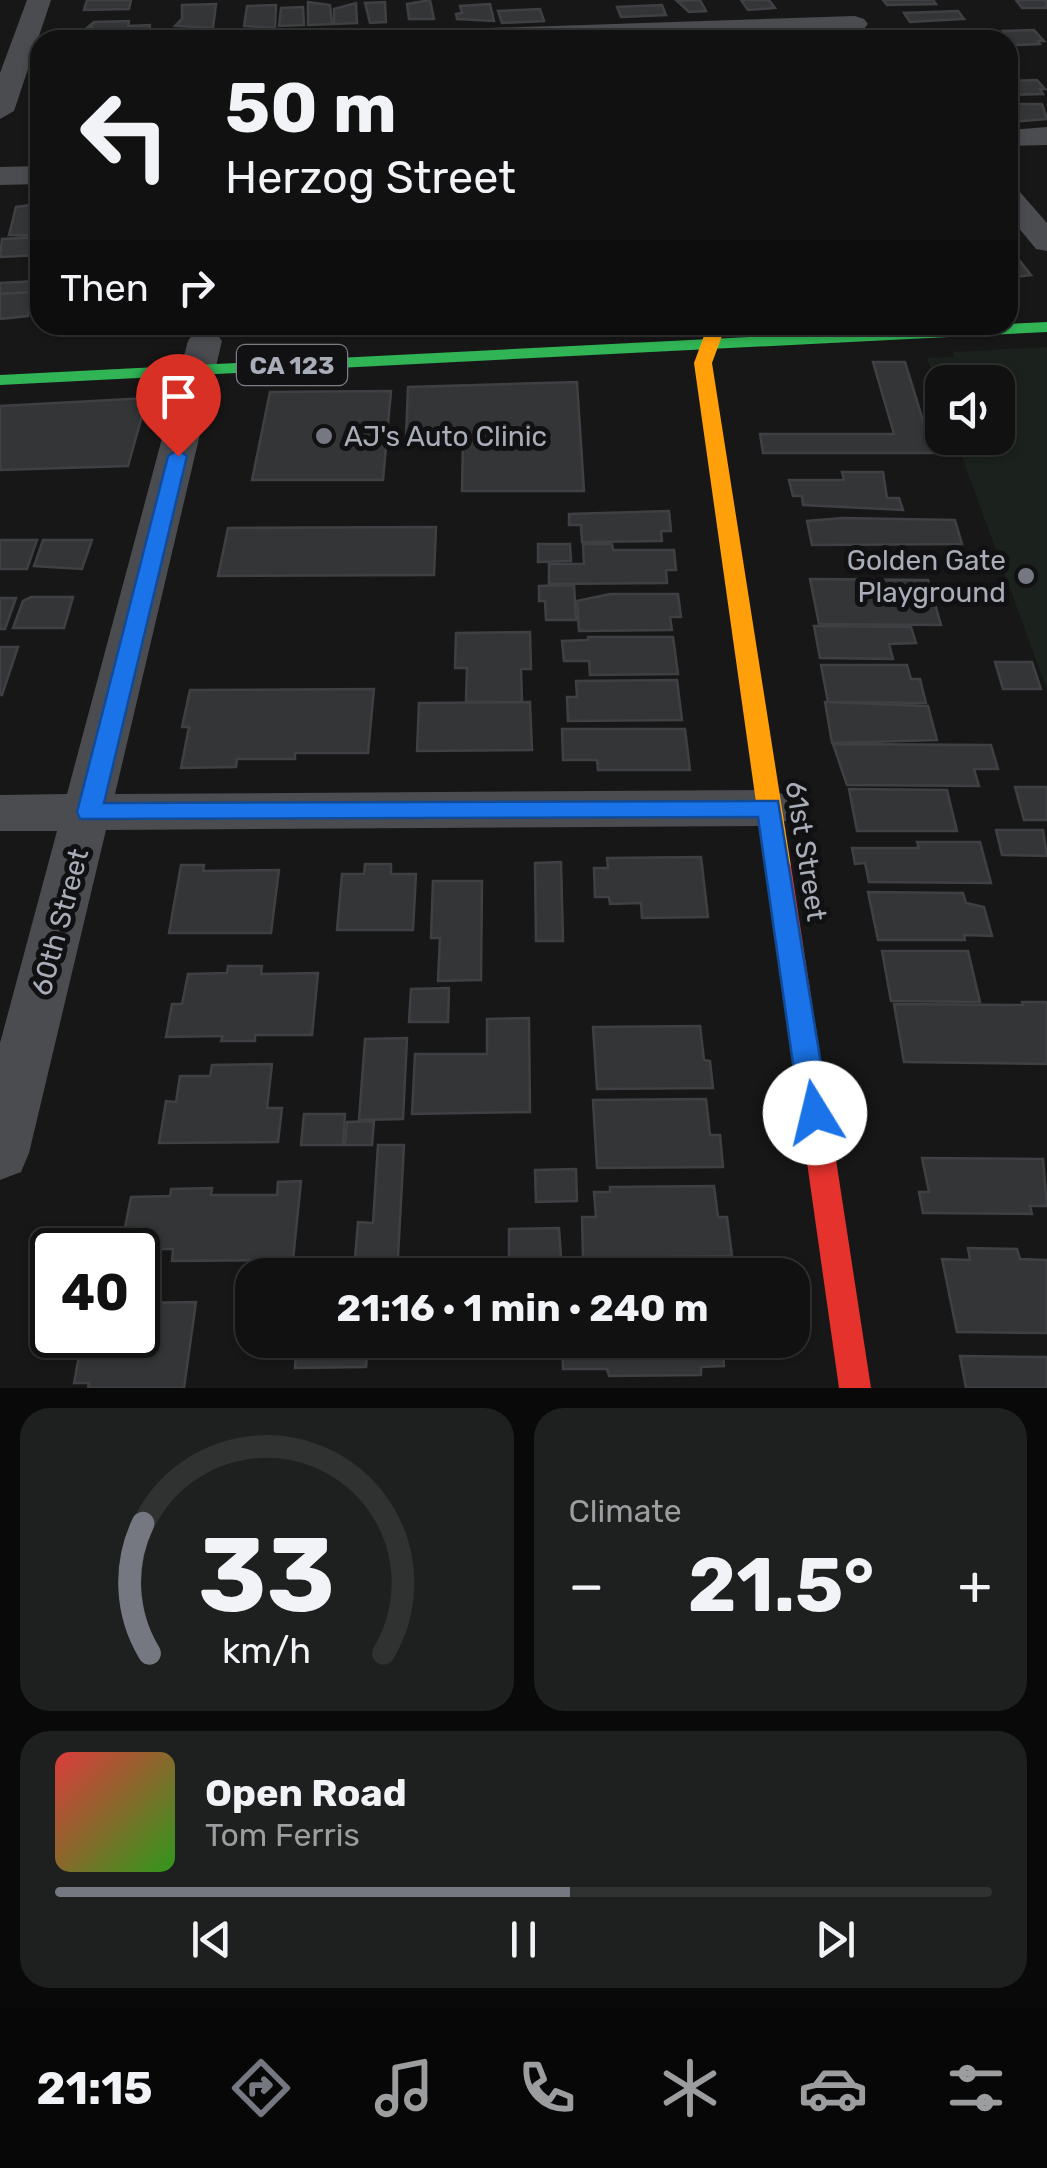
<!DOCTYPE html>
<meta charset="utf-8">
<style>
body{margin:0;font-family:Rubik,sans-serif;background:#1e1f1f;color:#f1f3f6;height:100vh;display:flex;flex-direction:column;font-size:38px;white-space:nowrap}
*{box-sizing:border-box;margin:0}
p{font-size:32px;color:#9c9d9f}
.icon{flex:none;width:55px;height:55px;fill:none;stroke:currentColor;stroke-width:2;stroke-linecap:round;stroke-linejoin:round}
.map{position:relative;height:1388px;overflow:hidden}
.sheet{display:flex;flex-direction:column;gap:20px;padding:20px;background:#090909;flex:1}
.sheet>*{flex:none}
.guide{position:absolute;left:30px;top:30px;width:988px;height:305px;border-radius:30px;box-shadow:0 2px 8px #0004,0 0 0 2px #303131;background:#111;color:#f1f3f6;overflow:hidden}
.controls{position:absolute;left:925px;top:365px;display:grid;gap:20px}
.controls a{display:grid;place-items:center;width:90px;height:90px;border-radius:20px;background:#111;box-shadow:0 2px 8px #0004,0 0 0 2px #303131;font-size:50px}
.speed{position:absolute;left:30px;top:1228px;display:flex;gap:20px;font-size:50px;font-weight:700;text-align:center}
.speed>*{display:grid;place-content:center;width:130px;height:130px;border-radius:50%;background:#111;box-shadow:0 2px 8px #0004,0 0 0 2px #303131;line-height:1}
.speed .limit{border:5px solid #111;border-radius:15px;background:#fff;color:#111}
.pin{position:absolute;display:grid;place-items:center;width:85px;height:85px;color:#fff;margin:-102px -42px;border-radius:50% 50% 50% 0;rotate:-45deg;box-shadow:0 0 10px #0007}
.pin .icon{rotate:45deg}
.me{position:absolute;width:110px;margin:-55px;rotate:351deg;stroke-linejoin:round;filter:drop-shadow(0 0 8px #0008)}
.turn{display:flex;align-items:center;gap:35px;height:210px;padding:0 30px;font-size:45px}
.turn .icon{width:130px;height:130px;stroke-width:2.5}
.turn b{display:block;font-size:70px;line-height:85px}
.then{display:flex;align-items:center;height:95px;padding:0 30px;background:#0003;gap:20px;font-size:38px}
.big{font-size:75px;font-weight:700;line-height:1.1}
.sheet .tile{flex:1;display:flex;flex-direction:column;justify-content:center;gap:15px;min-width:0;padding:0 35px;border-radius:30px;background:#1e1f1f}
.sheet .dial{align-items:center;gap:0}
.dial svg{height:260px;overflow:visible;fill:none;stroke:#303131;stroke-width:7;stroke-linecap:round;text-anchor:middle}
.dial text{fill:#f1f3f6;stroke:none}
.song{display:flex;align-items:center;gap:30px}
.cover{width:120px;height:120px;border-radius:15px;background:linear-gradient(135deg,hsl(0 70% 55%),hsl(110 70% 35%))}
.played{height:10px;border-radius:5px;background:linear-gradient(90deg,#757880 55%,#303131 55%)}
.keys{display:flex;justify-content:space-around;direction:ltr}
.heat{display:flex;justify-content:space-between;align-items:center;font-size:55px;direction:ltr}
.sheet .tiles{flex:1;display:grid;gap:20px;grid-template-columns:1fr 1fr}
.tile:last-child{grid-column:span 2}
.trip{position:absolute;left:235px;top:1258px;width:575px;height:100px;border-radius:30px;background:#111;box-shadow:0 2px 8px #0004,0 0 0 2px #303131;font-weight:700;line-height:100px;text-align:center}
.dock{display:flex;height:160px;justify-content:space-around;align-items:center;background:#070707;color:#9c9d9f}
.dock .icon{width:70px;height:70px}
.dock .selected{color:#757880}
.dock b{font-size:45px;color:#f1f3f6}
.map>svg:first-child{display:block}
.green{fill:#1b211c}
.building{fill:#343537;stroke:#3f4043;stroke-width:2.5}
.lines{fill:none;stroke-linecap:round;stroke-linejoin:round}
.street{fill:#4b4c50;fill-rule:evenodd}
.fast{fill:#30b455;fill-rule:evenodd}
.slow{fill:#ff9f0a;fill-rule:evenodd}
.jam{fill:#e5322d;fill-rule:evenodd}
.route{fill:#1a73e8;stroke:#114b97;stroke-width:2.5}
.poi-dot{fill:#757880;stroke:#111113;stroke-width:4}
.labels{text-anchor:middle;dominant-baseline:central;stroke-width:10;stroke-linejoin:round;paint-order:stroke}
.shield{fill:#111113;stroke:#7b7e86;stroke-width:2.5}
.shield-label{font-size:25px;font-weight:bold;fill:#a8adb8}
.poi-label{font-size:28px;fill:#a8adb8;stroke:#111113;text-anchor:start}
.street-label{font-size:28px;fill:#a8adb8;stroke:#111113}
</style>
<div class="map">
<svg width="1047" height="1388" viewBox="0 0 1047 1388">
<rect width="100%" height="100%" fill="#171717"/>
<path class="green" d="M1047 347V690L955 438H998V382H942V402L927 358 954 357 953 352Z"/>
<g class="building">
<path d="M87 0H131L129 9 84 10Z"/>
<path d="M430 0 434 19H409L407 4Z"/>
<path d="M700 0 706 11 689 12 677 1Z"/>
<path d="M741 0H769L775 8 748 10Z"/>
<path d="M883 0H933L936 4 887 5Z"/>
<path d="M1016 0H1046L1047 8H1022Z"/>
<path d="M308 2 330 5 332 24 308 25Z"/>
<path d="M385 2 386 22 370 23 365 3Z"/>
<path d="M356 3 357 23 334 24V9Z"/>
<path d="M216 4 213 28 175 26 182 19V5Z"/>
<path d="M490 4 494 21 457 19 456 14 462 13 460 6Z"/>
<path d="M276 5 275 28 244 26 247 6Z"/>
<path d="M662 5 666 15 621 17 617 7Z"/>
<path d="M303 7 304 25 279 26 281 8Z"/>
<path d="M540 9 544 21 502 23 498 11Z"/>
<path d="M958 11 964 19 910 22 904 13Z"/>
<path d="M129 21 128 26 150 25 149 34 90 36 92 27H88L94 22Z"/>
<path d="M1034 30 1044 41H1038L1040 44 1014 45 1003 31Z"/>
<path d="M1037 80 1045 89H1040L1043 94 1008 95V81Z"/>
<path d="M1008 104H1042L1047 119 1008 122Z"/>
<path d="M39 204 40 236 9 235 16 207Z"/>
<path d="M40 237 39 255 0 257 2 239Z"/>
<path d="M1008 246 1031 275 1008 278Z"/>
<path d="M36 281 33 292 0 294V283Z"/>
<path d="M33 292 28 316 0 319V294Z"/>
<path d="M873 362H905L933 453H763L760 434H894Z"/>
<path d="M577 382 584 491H462L463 440 406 439 408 387Z"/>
<path d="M391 391 383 480H252L270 392Z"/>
<path d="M147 398 128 466 0 470V406Z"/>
<path d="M842 472H883L887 498H899L903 510 803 505 802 496H793L789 480H844Z"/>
<path d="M669 511 671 531H661L662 541 582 542 581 525H569V514Z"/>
<path d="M843 518 955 520 962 544 812 545 807 521Z"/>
<path d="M436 527 434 575 218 576 228 528Z"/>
<path d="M0 540H37L27 569H0Z"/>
<path d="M43 540H92L82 569 34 566Z"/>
<path d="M538 544H570L571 561 538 562Z"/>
<path d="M583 544H612L613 550H674L676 570H666L667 583 549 584V564H584Z"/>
<path d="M810 579 928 580 941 625 819 624Z"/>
<path d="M574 585 576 620H546L545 601H539V586Z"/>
<path d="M610 594H678L681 617H670L672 630 579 631 577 601Z"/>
<path d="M31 597H73L64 628H13L23 601Z"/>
<path d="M0 598H16L5 629H0Z"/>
<path d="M814 626 911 627 916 643 889 644 893 659 820 658Z"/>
<path d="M530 632 531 669H521L522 702H466L467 668H455L456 633Z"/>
<path d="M588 637H673L678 674 590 675 589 661H564L562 641 588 640Z"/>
<path d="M0 647H18L2 695H0Z"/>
<path d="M995 662H1032L1041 689H1003Z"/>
<path d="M821 665H907L911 679H920L926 703 828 702Z"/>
<path d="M677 680 682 720 568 721 567 697H577L576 681Z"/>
<path d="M374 689 368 753H295V759H237L236 767 181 768 189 727H182L190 690Z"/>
<path d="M530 702 532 750 417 751 419 703Z"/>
<path d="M825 702 928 706 937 740 832 743Z"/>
<path d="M562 729H685L690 770H598L597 760H563Z"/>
<path d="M833 744 991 745 998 769H974L979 786 847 785Z"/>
<path d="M1015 787H1047V820H1024Z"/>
<path d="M849 789 947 790 957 831H857Z"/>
<path d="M996 830H1043L1047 856 1002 855Z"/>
<path d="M917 842H980L991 883 869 882 865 863 855 864 852 848H919Z"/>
<path d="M701 857 708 917 642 918 641 903 610 904 609 897H595L594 868H608L607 858Z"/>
<path d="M561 862 563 941H536L535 863Z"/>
<path d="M365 864H391V874H416L413 930H337L342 874H364Z"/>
<path d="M181 865H204L203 871 279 870 271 933H169Z"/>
<path d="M433 881H482L481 980 438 981 440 938H431Z"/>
<path d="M868 892 963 893 966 903 984 907 992 936 964 935 965 940H878Z"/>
<path d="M882 951H968L980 1002 891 1001Z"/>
<path d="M228 966H262L261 974 318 973 312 1035H255V1041H221L223 1036 166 1037 172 1004H182L188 974 227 973Z"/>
<path d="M449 988 448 1022H409L411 989Z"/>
<path d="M1022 1002H1047V1064L904 1062 894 1004 1023 1005Z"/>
<path d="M529 1018 530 1112 412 1114 415 1054H487V1019Z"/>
<path d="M700 1026 704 1060 710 1061 713 1088 597 1089 593 1027Z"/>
<path d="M407 1038 403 1119 359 1120 365 1039Z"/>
<path d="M272 1064 267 1108H282L278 1142 159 1143 166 1101 176 1102 180 1076H210L212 1065Z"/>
<path d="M706 1099 710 1135H720L723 1167 597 1168 593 1100Z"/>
<path d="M304 1114H345L343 1145H301Z"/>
<path d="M374 1121 372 1145H345L347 1122Z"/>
<path d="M378 1145H404L398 1257 355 1258 358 1222 373 1223Z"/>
<path d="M922 1158 1043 1159 1047 1206H1030L1032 1214 923 1213 919 1192H929Z"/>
<path d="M576 1169 577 1201 536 1202 535 1170Z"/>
<path d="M301 1181 293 1260 172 1261 173 1249H142L145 1233H124L131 1197 170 1196 171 1189 212 1188 211 1195H277L278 1182Z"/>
<path d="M714 1186 718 1217H727L732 1256 583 1258 582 1217H596L594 1192H610V1187Z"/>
<path d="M559 1228 561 1257 509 1258V1229Z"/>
<path d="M968 1248 1017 1249 1020 1259 1047 1260V1333L957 1332 942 1259 970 1260Z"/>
<path d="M373 1260 372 1275H303L305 1261Z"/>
<path d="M196 1302 184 1388H88L89 1383H74L83 1335H138V1303Z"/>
<path d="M297 1340H368L366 1367 295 1368Z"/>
<path d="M562 1340H722L724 1366 701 1367V1375L609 1376 607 1369H563Z"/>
<path d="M960 1356 1047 1357V1388H966Z"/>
</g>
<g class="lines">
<g class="street">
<path d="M27 0H51L14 111 0 119V73Z"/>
<path d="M855 16 864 19 868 24 864 29 599 40H356L369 32Z"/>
<path d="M1047 127V145L1008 146V130Z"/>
<path d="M40 166V184L0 185V167Z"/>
<path d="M1008 188 1019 191 1047 223V251L1036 249 1008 215Z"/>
<path d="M205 331 217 334 222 341 115 794 769 790 786 795 793 808 786 821 769 826 106 830 29 1153 21 1172 0 1180V1043L57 831H0V795L67 794 188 341 193 334Z"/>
</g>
<path class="fast" d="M1047 322V332L0 385V375Z"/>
<path class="slow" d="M708 325H726L712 363 791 866 787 873 778 876 769 873 765 866 694 363Z"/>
<path class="jam" d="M778 856 787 859 791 866 871 1388H839L765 866 769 859Z"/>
</g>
<path class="route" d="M178 450 187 456 104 803 778 801 829 1113 825 1122 815 1126 804 1122 800 1113 758 817 80 819 77 812 168 456Z"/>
<g class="poi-dot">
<circle cx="324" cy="436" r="10"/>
<circle cx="1026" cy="576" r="10"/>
</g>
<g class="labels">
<rect class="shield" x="237" y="345" width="110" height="40" rx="8"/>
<g class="shield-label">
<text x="292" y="365">CA 123</text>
</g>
<g class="poi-label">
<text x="344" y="436">AJ's Auto Clinic</text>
<text x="1006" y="560" text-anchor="end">Golden Gate<tspan x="1006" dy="32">Playground</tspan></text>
</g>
<g class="street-label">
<text transform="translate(806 851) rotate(81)">61st Street</text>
<text transform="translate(60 922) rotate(-75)">60th Street</text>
</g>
</g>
</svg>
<div class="controls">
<a><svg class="icon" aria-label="sound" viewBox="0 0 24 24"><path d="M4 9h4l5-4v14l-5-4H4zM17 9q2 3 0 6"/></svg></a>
</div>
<div class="speed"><div class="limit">40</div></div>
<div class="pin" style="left:178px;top:456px;background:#d93025"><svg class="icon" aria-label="arrive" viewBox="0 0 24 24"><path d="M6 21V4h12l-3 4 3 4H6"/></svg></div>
<svg class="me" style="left:815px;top:1113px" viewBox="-20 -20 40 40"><circle r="19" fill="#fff"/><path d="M0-13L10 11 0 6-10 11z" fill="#1a73e8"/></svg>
<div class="trip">21:16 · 1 min · 240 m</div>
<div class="guide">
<div class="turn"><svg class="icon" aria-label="left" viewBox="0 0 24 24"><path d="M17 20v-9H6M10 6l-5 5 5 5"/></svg><div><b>50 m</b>Herzog Street</div></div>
<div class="then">Then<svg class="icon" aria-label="right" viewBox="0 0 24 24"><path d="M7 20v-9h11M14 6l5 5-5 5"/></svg></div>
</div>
</div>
<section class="sheet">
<div class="tiles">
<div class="tile dial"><svg viewBox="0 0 100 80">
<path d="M14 69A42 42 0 1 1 86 69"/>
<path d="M14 69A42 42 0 0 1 12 29" stroke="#757880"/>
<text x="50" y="56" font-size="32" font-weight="700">33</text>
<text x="50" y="72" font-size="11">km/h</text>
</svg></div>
<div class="tile"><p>Climate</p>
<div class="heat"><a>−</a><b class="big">21.5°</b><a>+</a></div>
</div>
<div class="tile">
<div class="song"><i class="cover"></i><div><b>Open Road</b><p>Tom Ferris</p></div></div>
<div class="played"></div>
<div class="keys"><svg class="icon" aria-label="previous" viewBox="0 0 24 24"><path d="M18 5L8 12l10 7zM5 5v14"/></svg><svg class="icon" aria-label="pause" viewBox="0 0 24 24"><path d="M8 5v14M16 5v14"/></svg><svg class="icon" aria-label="next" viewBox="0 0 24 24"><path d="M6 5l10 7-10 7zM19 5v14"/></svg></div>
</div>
</div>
</section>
<nav class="dock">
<b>21:15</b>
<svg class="icon selected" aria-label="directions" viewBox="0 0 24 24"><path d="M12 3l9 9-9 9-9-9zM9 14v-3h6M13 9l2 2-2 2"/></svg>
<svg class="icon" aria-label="music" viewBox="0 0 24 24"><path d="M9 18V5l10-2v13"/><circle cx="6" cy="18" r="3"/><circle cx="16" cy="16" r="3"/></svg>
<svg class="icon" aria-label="phone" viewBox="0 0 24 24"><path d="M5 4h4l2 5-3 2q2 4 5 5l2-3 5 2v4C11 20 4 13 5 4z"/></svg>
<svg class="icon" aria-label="climate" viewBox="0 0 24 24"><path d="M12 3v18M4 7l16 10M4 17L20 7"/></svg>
<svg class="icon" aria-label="car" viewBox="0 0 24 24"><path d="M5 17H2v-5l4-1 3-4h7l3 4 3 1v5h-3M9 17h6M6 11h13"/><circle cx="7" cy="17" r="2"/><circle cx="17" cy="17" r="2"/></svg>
<svg class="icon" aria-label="filters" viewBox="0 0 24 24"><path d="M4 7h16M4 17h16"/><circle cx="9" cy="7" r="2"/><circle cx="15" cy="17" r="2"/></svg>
</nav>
